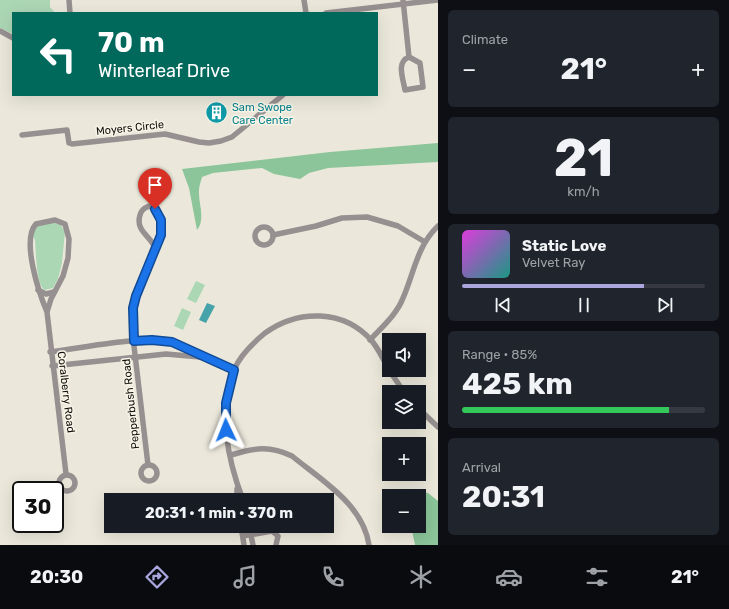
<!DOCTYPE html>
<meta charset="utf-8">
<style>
body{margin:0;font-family:Rubik,sans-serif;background:#20242c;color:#f1f3f6;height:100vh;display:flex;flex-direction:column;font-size:15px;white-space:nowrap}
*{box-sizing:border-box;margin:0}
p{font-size:13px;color:#9ea1a6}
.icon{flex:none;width:22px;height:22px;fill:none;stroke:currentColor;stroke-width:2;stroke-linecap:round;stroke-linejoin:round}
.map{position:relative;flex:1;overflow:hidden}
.sheet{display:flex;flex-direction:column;gap:10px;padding:10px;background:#0d0f14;width:291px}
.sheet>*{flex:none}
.top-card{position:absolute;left:12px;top:12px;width:366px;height:84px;border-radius:0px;box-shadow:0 4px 16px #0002;background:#00695c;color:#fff;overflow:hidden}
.tools{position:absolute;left:382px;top:333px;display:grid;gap:8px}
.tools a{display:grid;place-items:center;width:44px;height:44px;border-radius:0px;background:#171b24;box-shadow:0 4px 16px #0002;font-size:20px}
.speed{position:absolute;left:12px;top:481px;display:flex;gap:8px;font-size:20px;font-weight:700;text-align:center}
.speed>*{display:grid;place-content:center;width:52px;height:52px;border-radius:50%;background:#171b24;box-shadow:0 4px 16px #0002;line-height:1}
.speed .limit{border:2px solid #111;border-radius:6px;background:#fff;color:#111}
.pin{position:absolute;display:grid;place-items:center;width:34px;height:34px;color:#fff;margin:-41px -17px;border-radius:50% 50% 50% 0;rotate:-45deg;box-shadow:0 0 4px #0007}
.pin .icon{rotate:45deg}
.me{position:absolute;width:44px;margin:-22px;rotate:358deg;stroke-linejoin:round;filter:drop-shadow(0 0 3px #0008)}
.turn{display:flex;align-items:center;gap:14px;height:84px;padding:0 20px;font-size:18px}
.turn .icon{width:52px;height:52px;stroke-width:2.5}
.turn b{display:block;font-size:28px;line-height:34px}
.big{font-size:30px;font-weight:700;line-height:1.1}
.sheet .card{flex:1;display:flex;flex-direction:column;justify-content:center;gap:6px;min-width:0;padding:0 14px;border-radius:6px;background:#20242c}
.sheet .dial{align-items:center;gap:0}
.dial b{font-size:52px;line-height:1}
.song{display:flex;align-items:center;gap:12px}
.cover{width:48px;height:48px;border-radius:6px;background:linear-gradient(135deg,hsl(300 70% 55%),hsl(170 70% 35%))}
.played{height:4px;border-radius:2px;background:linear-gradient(90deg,#aba6de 75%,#363941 75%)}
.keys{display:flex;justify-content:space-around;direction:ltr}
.heat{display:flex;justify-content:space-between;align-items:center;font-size:22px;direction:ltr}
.charge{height:6px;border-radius:3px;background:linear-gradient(90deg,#34c759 85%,#363941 0)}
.trip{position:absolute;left:104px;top:493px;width:230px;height:40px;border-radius:0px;background:#171b24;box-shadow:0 4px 16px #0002;font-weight:700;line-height:40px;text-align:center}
.menu{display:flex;height:64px;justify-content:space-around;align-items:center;background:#090b0e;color:#9ea1a6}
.menu .icon{width:28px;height:28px}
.menu .on{color:#aba6de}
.menu b{font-size:18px;color:#f1f3f6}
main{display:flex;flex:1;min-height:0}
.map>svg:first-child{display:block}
.green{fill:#acd7b5}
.forest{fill:#8bc599}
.water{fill:#47a3aa}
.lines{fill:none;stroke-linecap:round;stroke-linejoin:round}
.minor{stroke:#979090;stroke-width:5.5}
.route-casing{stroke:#114b97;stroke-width:10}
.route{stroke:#1a73e8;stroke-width:7}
.labels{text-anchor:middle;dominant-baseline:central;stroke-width:3;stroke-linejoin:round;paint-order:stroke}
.culture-label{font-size:11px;fill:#0d838f;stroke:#f8f5e8;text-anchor:start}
.street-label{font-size:11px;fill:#0f0e0a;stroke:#f8f5e8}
</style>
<main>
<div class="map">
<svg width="438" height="545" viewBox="0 0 438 545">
<rect width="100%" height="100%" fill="#ebe8db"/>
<g class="green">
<path d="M0 0H50V7L55 13H13V34L0 28Z"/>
<path d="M54 222 61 225 65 232 62 263 58 279 53 288 45 290C36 286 36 251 35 240L33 236 36 226Z"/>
<path d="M196 281 205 285 196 303 187 299Z"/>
<path d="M182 308 191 312 183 330 174 326Z"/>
</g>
<g class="forest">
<path d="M438 143V162L328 168 309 173 300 179 274 174 262 168 213 173 202 177C201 181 199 186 199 190 198 203 206 219 197 230L189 188 182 169 330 152Z"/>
<path d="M410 489 428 493 438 501V545H415L411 526H419V496H409Z"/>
</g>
<path class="water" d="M207 303 215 306 206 323 199 320Z"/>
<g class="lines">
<g class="minor">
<path d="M69 0 70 13"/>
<path d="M304 0 306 13"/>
<path d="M403 0 409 57"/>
<path d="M326 13 438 0"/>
<path d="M0 31 13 38"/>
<path d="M409 57 420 63 423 87 405 90C403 78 396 62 409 57Z"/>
<path d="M22 135 67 130 69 143 72 144 165 134 199 142 209 143 221 141 232 137 283 95"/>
<circle cx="264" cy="236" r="9"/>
<path d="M273 235 316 226 342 218 367 217 398 226 425 242"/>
<path d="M38 290 46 294 54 292"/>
<path d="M47 312C39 293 21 240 36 224L55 220 65 224 69 239 68 258 63 276 51 299 47 312 66 474"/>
<path d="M370 340C382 327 397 314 403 298 414 273 417 246 438 226"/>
<path d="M50 352C81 348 145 335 172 342 192 347 214 362 234 370"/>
<path d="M52 366 166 354 200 357"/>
<path d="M389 370 404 392"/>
<path d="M419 409 438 427"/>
<path d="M231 455C255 448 269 445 292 456 321 480 363 504 369 545"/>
<path d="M148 465 132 329C134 292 146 268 161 235L162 228 158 212 149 206C144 208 141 210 140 215 135 231 151 236 155 248"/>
<circle cx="149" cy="473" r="8"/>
<circle cx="67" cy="483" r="8"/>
<path d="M237 500V489"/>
<path d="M243 500C228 461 217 410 234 370 240 355 253 343 265 333 298 309 344 309 372 341 379 350 384 360 389 370"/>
<path d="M241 526 244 545"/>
<path d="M249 526 253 545"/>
<path d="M243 536 272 531 278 536 276 545"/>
</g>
</g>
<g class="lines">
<defs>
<path id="route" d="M155 209 161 220V235L136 296 133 308 134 341 152 340 172 342 234 370 226 403V430"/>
</defs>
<use href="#route" class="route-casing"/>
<use href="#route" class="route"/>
</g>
<defs>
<symbol id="building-disc" viewBox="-11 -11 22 22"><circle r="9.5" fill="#0f9aa8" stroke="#f8f5e8"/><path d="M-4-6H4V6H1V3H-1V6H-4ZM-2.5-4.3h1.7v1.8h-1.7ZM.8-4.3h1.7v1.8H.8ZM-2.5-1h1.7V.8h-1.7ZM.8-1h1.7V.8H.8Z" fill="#fff"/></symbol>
</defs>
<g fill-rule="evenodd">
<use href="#building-disc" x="204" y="100" width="25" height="25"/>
</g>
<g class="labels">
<g class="culture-label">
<text x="232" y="107">Sam Swope<tspan x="232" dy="13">Care Center</tspan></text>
</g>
<g class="street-label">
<text transform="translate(130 128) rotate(-6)">Moyers Circle</text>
<text transform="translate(66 392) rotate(83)">Coralberry Road</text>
<text transform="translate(131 404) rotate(-96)">Pepperbush Road</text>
</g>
</g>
</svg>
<div class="tools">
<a><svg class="icon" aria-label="sound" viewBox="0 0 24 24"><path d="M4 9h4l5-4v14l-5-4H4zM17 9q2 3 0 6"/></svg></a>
<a><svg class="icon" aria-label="layers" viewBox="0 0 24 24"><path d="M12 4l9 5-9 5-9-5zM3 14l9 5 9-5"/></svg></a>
<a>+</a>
<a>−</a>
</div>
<div class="speed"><div class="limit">30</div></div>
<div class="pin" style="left:155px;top:209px;background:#d93025"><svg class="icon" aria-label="arrive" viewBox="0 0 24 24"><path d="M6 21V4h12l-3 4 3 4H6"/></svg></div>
<svg class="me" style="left:226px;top:430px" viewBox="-20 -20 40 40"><path d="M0-17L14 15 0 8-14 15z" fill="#1a73e8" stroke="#fff" stroke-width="4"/></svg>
<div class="trip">20:31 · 1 min · 370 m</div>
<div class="top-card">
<div class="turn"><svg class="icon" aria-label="left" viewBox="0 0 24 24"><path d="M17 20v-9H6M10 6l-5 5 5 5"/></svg><div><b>70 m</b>Winterleaf Drive</div></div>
</div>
</div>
<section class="sheet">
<div class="card"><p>Climate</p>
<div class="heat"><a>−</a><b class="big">21°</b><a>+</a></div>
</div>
<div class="card dial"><b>21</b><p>km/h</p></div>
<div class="card">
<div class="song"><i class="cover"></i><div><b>Static Love</b><p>Velvet Ray</p></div></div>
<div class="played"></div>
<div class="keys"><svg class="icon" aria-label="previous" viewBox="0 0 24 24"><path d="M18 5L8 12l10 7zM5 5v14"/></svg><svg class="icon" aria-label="pause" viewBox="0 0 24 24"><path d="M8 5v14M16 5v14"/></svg><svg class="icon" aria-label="next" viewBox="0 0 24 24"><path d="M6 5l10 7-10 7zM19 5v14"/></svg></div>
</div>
<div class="card"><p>Range · 85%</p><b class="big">425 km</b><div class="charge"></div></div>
<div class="card"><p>Arrival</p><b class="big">20:31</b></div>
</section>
</main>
<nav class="menu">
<b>20:30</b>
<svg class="icon on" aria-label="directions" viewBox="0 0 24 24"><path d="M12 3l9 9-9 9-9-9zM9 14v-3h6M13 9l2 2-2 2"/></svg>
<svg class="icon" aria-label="music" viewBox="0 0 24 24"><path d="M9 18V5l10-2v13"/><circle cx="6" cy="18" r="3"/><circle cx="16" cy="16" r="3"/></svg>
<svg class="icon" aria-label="phone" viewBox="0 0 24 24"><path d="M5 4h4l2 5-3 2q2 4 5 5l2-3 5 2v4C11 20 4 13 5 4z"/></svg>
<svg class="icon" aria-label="climate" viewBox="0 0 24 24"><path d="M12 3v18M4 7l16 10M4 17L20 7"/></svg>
<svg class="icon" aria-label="car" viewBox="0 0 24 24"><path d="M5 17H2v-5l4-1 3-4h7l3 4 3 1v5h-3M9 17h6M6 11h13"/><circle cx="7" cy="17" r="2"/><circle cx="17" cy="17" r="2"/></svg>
<svg class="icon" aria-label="filters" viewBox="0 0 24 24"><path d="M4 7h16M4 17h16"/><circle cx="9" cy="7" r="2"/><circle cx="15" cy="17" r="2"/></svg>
<b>21°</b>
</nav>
